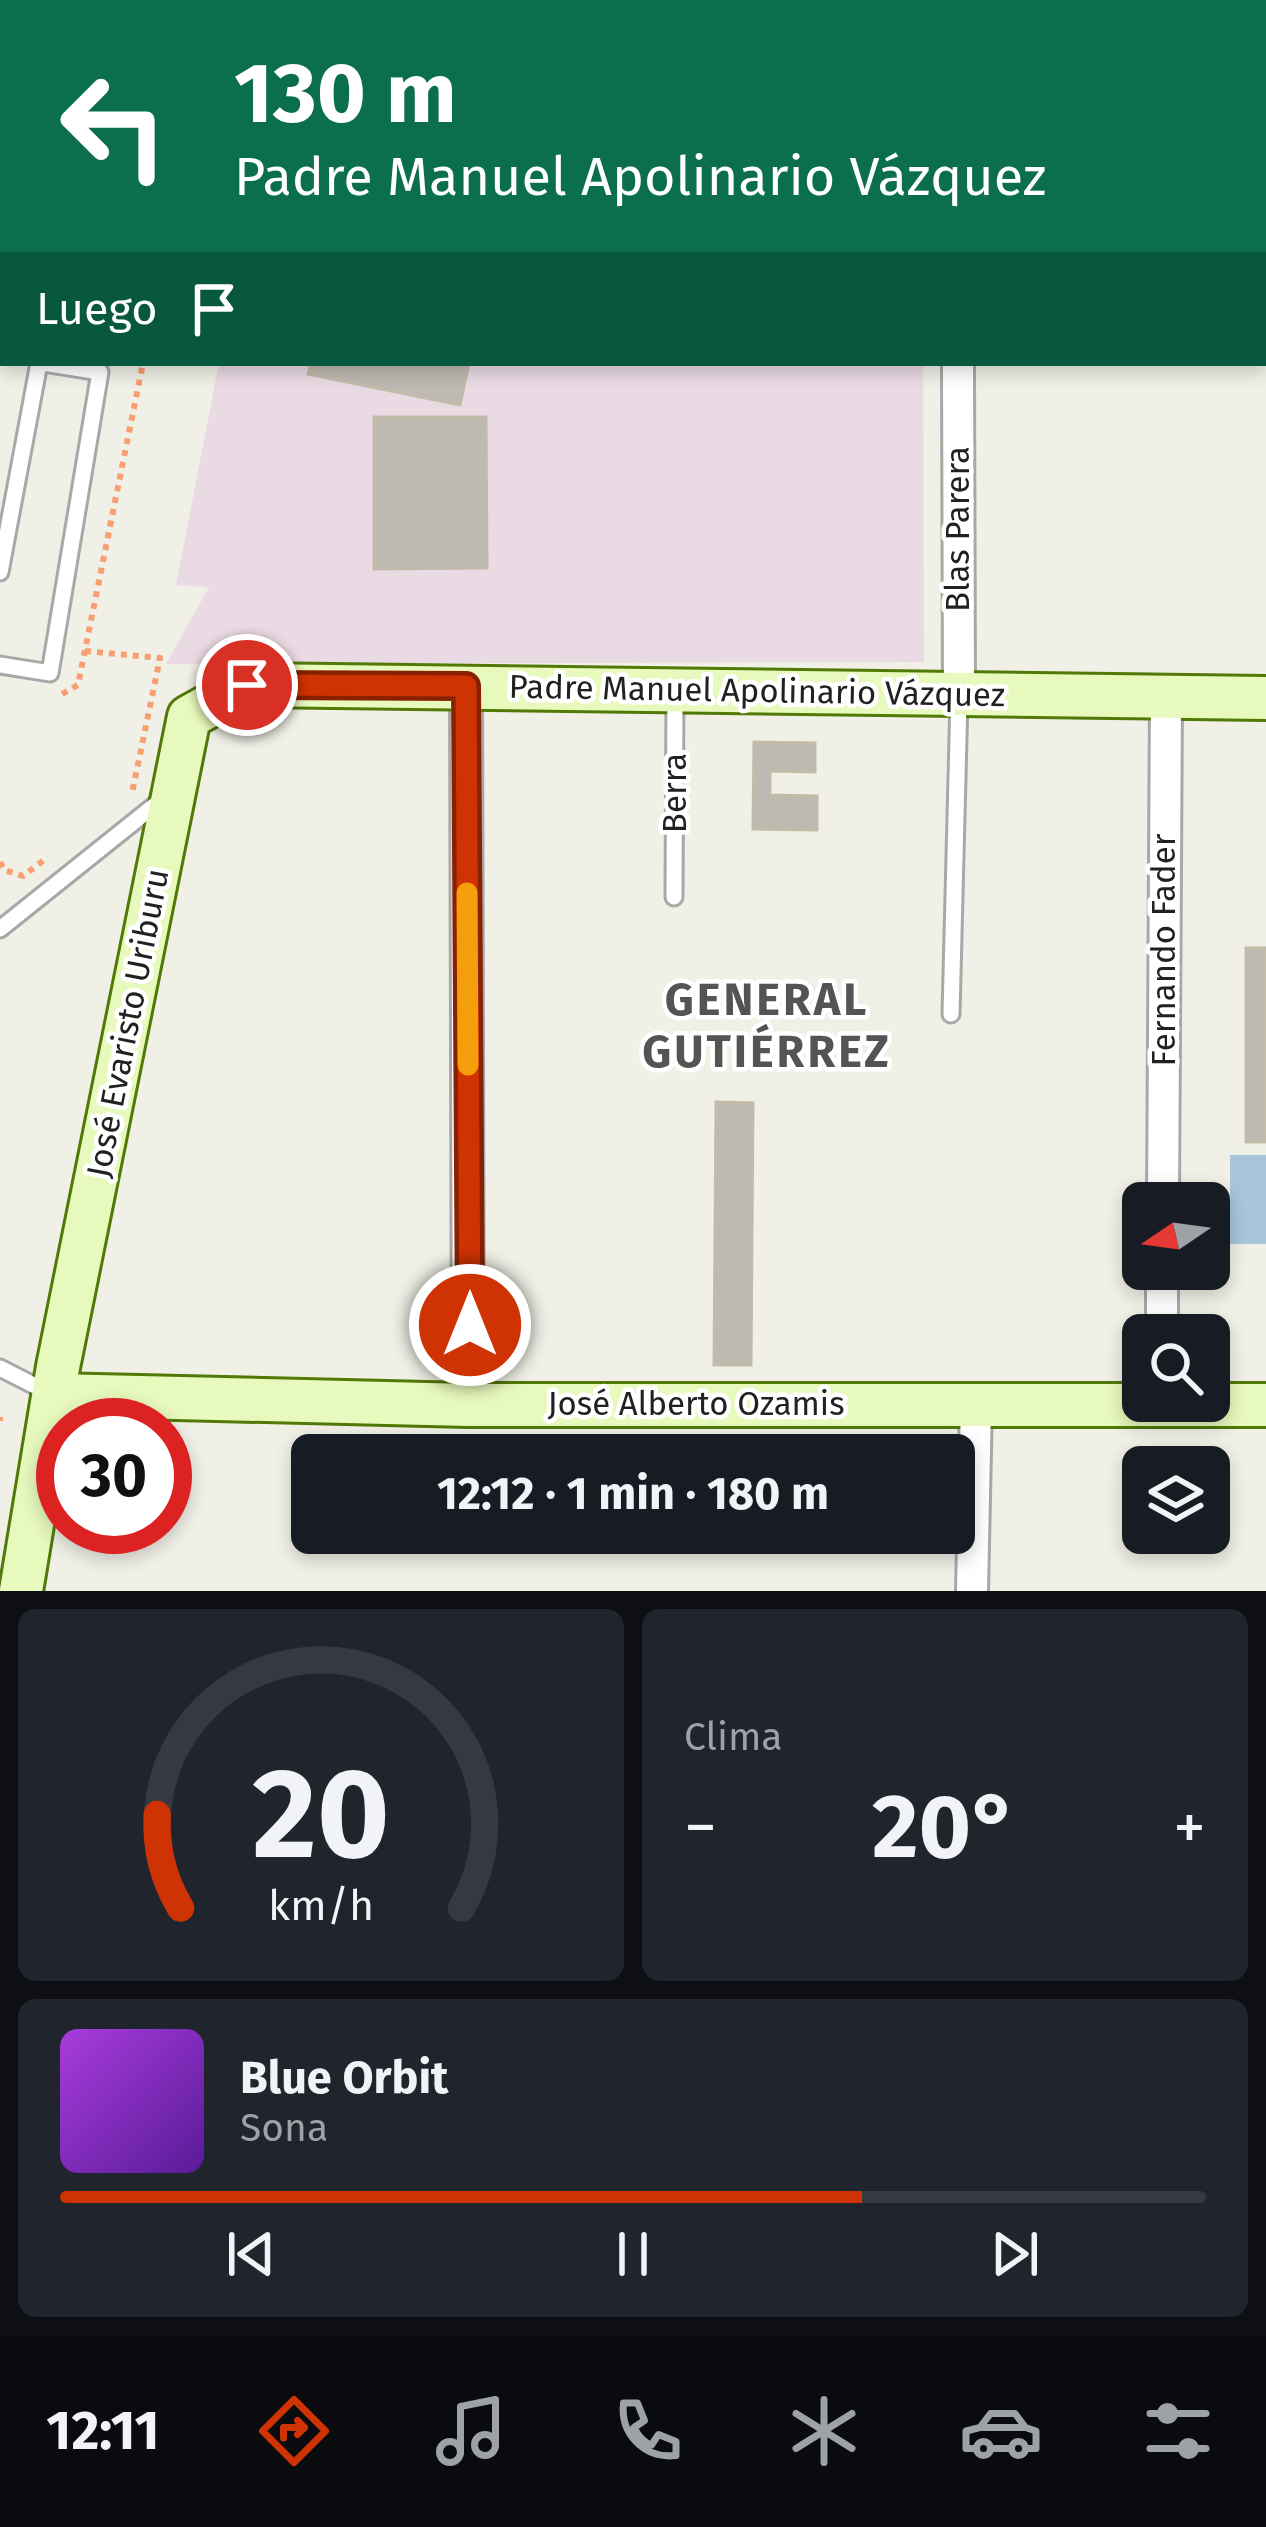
<!DOCTYPE html>
<html lang="es">
<meta charset="utf-8">
<style>
body{margin:0;font-family:"Fira Sans",sans-serif;background:#20242c;color:#f1f3f6;height:100vh;display:flex;flex-direction:column;font-size:45px;white-space:nowrap}
*{box-sizing:border-box;margin:0}
p{font-size:39px;color:#9ea1a6}
.icon{flex:none;width:66px;height:66px;fill:none;stroke:currentColor;stroke-width:2;stroke-linecap:round;stroke-linejoin:round}
.map{position:relative;height:1591px;overflow:hidden}
.details{display:flex;flex-direction:column;gap:18px;padding:18px;background:#0d0f14;flex:1}
.details>*{flex:none}
.guide{position:absolute;left:0px;top:0px;width:1266px;height:366px;box-shadow:0 6px 18px #0003;background:#0b6e4f;color:#fff;overflow:hidden}
.needle{width:78px;rotate:257deg}
.fabs{position:absolute;left:1122px;top:1182px;display:grid;gap:24px}
.fabs a{display:grid;place-items:center;width:108px;height:108px;border-radius:18px;background:#171b24;box-shadow:0 6px 18px #0003;font-size:60px}
.speed{position:absolute;left:36px;top:1398px;display:flex;gap:24px;font-size:60px;font-weight:700;text-align:center}
.speed>*{display:grid;place-content:center;width:156px;height:156px;border-radius:50%;background:#171b24;box-shadow:0 6px 18px #0003;line-height:1}
.speed .limit{border:18px solid #d22;background:#fff;color:#111}
.pin{position:absolute;display:grid;place-items:center;width:102px;height:102px;color:#fff;margin:-51px;border:6px solid #fff;border-radius:50%;box-shadow:0 3px 12px #0007}
.me{position:absolute;width:132px;margin:-66px;rotate:0deg;stroke-linejoin:round;filter:drop-shadow(0 0 9px #0008)}
.turn{display:flex;align-items:center;gap:42px;height:252px;padding:0 36px;font-size:54px}
.turn .icon{width:156px;height:156px;stroke-width:2.5}
.turn b{display:block;font-size:84px;line-height:102px}
.then{display:flex;align-items:center;height:114px;padding:0 36px;background:#0003;gap:24px;font-size:45px}
.big{font-size:90px;font-weight:700;line-height:1.1}
.details .tile{flex:1;display:flex;flex-direction:column;justify-content:center;gap:18px;min-width:0;padding:0 42px;border-radius:18px;background:#20242c}
.details .dial{align-items:center;gap:0}
.dial svg{height:312px;overflow:visible;fill:none;stroke:#363941;stroke-width:7;stroke-linecap:round;text-anchor:middle}
.dial text{fill:#f1f3f6;stroke:none}
.song{display:flex;align-items:center;gap:36px}
.cover{width:144px;height:144px;border-radius:18px;background:linear-gradient(135deg,hsl(280 70% 55%),hsl(270 70% 35%))}
.played{height:12px;border-radius:6px;background:linear-gradient(90deg,#cf3303 70%,#363941 70%)}
.keys{display:flex;justify-content:space-around;direction:ltr}
.heat{display:flex;justify-content:space-between;align-items:center;font-size:66px;direction:ltr}
.details .tiles{flex:1;display:grid;gap:18px;grid-template-columns:1fr 1fr}
.tile:last-child{grid-column:span 2}
.trip{position:absolute;left:291px;top:1434px;width:684px;height:120px;border-radius:18px;background:#171b24;box-shadow:0 6px 18px #0003;font-weight:700;line-height:120px;text-align:center}
.tabs{display:flex;height:192px;justify-content:space-around;align-items:center;background:#090b0e;color:#9ea1a6}
.tabs .icon{width:84px;height:84px}
.tabs .active{color:#cf3303}
.tabs b{font-size:54px;color:#f1f3f6}
.map>svg:first-child{display:block}
.industrial{fill:#eadae3}
.water{fill:#a9c5de}
.building{fill:#bebab1;stroke:#c3bbaa;stroke-width:3}
.lines{fill:none;stroke-linecap:round;stroke-linejoin:round}
.service-casing{stroke:#a8a8a8;stroke-width:21}
.minor-casing{stroke:#a8a8a8;stroke-width:36}
.secondary-casing{stroke:#517906;stroke-width:48}
.path{stroke:#f89f71;stroke-width:6;stroke-dasharray:6 6;stroke-linecap:butt}
.service{stroke:#fff;stroke-width:15}
.minor{stroke:#fff;stroke-width:30}
.secondary{stroke:#e8f9bd;stroke-width:42}
.route-casing{stroke:#872102;stroke-width:30}
.route{stroke:#cf3303;stroke-width:21}
.slow{stroke:#f59e0b;stroke-width:21}
.labels{text-anchor:middle;dominant-baseline:central;stroke-width:9;stroke-linejoin:round;paint-order:stroke}
.street-label{font-size:33px;fill:#212121;stroke:#fff}
.district-label{font-size:45px;font-weight:bold;letter-spacing:3px;fill:#545454;stroke:#fff}
</style>
<div class="map">
<svg width="1266" height="1591" viewBox="0 0 1266 1591">
<rect width="100%" height="100%" fill="#f1f0e7"/>
<g class="industrial">
<path d="M290 0H924L289 3Z"/>
<path d="M219 363H923L924 662 166 664 209 587 176 585Z"/>
</g>
<rect class="water" x="1230" y="1155" width="36" height="89"/>
<g class="building">
<path d="M383 0H575L383 3Z"/>
<path d="M311 363H469L460 405 308 374Z"/>
<path d="M374 417H486L487 568 374 569Z"/>
<path d="M754 742 815 743V772L770 771V795L817 796V830L753 829Z"/>
<rect x="1246" y="948" width="20" height="194"/>
<path d="M716 1102 753 1103 751 1365H714Z"/>
</g>
<g class="lines">
<defs>
<g id="service">
<path d="M0 572 39 363"/>
<path d="M0 665 50 673 100 372 43 363"/>
<path d="M674 897 675 693"/>
<path d="M0 929 160 801"/>
<path d="M951 1014 959 698"/>
<path d="M0 1368 51 1394"/>
</g>
<g id="minor">
<path d="M958 3V0"/>
<path d="M1263 142H1266"/>
<path d="M958 363 959 695"/>
<path d="M466 686 468 1405"/>
<path d="M1163 1203 1166 698"/>
<path d="M1162 1335V1269"/>
<path d="M972 1591 976 1403"/>
</g>
<g id="secondary">
<path d="M54 1395 468 1405H1266"/>
<path d="M21 1591 58 1367 189 717 247 685 1266 698"/>
</g>
</defs>
<use href="#service" class="service-casing"/>
<use href="#minor" class="minor-casing"/>
<use href="#secondary" class="secondary-casing"/>
<g class="path">
<path d="M90 3V0"/>
<path d="M85 651 160 658 132 793"/>
<path d="M62 694 78 685 143 363"/>
<path d="M0 862 4 870 23 876 48 857"/>
<path d="M0 1417V1421"/>
</g>
<use href="#service" class="service"/>
<use href="#minor" class="minor"/>
<use href="#secondary" class="secondary"/>
</g>
<g class="lines">
<defs>
<path id="route" d="M247 685 466 686 470 1325"/>
</defs>
<use href="#route" class="route-casing"/>
<use href="#route" class="route"/>
<path class="slow" d="M467 893 468 1065"/>
</g>
<g class="labels">
<g class="street-label">
<text transform="translate(958 529) rotate(-90)">Blas Parera</text>
<text transform="translate(757 691) rotate(1)">Padre Manuel Apolinario Vázquez</text>
<text transform="translate(675 793) rotate(-90)">Berra</text>
<text transform="translate(1164 950) rotate(-90)">Fernando Fader</text>
<text transform="translate(128 1023) rotate(-79)">José Evaristo Uriburu</text>
<text x="696" y="1404">José Alberto Ozamis</text>
</g>
<g class="district-label">
<text x="767" y="1000">GENERAL<tspan x="767" dy="52">GUTIÉRREZ</tspan></text>
</g>
</g>
</svg>
<div class="fabs">
<a><svg class="needle" viewBox="-14 -14 28 28"><path d="M0-13l5 13h-10z" fill="#e53935"/><path d="M0 13l5-13h-10z" fill="#9ea1a6"/></svg></a>
<a><svg class="icon" aria-label="search" viewBox="0 0 24 24"><circle cx="10" cy="10" r="6"/><path d="M15 15l6 6"/></svg></a>
<a><svg class="icon" aria-label="layers" viewBox="0 0 24 24"><path d="M12 4l9 5-9 5-9-5zM3 14l9 5 9-5"/></svg></a>
</div>
<div class="speed"><div class="limit">30</div></div>
<div class="pin" style="left:247px;top:685px;background:#d93025"><svg class="icon" aria-label="arrive" viewBox="0 0 24 24"><path d="M6 21V4h12l-3 4 3 4H6"/></svg></div>
<svg class="me" style="left:470px;top:1325px" viewBox="-20 -20 40 40"><circle r="17" fill="#cf3303" stroke="#fff" stroke-width="3"/><path d="M0-11L8 9 0 5-8 9z" fill="#fff"/></svg>
<div class="trip">12:12 · 1 min · 180 m</div>
<div class="guide">
<div class="turn"><svg class="icon" aria-label="left" viewBox="0 0 24 24"><path d="M17 20v-9H6M10 6l-5 5 5 5"/></svg><div><b>130 m</b>Padre Manuel Apolinario Vázquez</div></div>
<div class="then">Luego<svg class="icon" aria-label="arrive" viewBox="0 0 24 24"><path d="M6 21V4h12l-3 4 3 4H6"/></svg></div>
</div>
</div>
<section class="details">
<div class="tiles">
<div class="tile dial"><svg viewBox="0 0 100 80">
<path d="M14 69A42 42 0 1 1 86 69"/>
<path d="M14 69A42 42 0 0 1 8 45" stroke="#cf3303"/>
<text x="50" y="56" font-size="32" font-weight="700">20</text>
<text x="50" y="72" font-size="11">km/h</text>
</svg></div>
<div class="tile"><p>Clima</p>
<div class="heat"><a>−</a><b class="big">20°</b><a>+</a></div>
</div>
<div class="tile">
<div class="song"><i class="cover"></i><div><b>Blue Orbit</b><p>Sona</p></div></div>
<div class="played"></div>
<div class="keys"><svg class="icon" aria-label="previous" viewBox="0 0 24 24"><path d="M18 5L8 12l10 7zM5 5v14"/></svg><svg class="icon" aria-label="pause" viewBox="0 0 24 24"><path d="M8 5v14M16 5v14"/></svg><svg class="icon" aria-label="next" viewBox="0 0 24 24"><path d="M6 5l10 7-10 7zM19 5v14"/></svg></div>
</div>
</div>
</section>
<nav class="tabs">
<b>12:11</b>
<svg class="icon active" aria-label="directions" viewBox="0 0 24 24"><path d="M12 3l9 9-9 9-9-9zM9 14v-3h6M13 9l2 2-2 2"/></svg>
<svg class="icon" aria-label="music" viewBox="0 0 24 24"><path d="M9 18V5l10-2v13"/><circle cx="6" cy="18" r="3"/><circle cx="16" cy="16" r="3"/></svg>
<svg class="icon" aria-label="phone" viewBox="0 0 24 24"><path d="M5 4h4l2 5-3 2q2 4 5 5l2-3 5 2v4C11 20 4 13 5 4z"/></svg>
<svg class="icon" aria-label="climate" viewBox="0 0 24 24"><path d="M12 3v18M4 7l16 10M4 17L20 7"/></svg>
<svg class="icon" aria-label="car" viewBox="0 0 24 24"><path d="M5 17H2v-5l4-1 3-4h7l3 4 3 1v5h-3M9 17h6M6 11h13"/><circle cx="7" cy="17" r="2"/><circle cx="17" cy="17" r="2"/></svg>
<svg class="icon" aria-label="filters" viewBox="0 0 24 24"><path d="M4 7h16M4 17h16"/><circle cx="9" cy="7" r="2"/><circle cx="15" cy="17" r="2"/></svg>
</nav>
